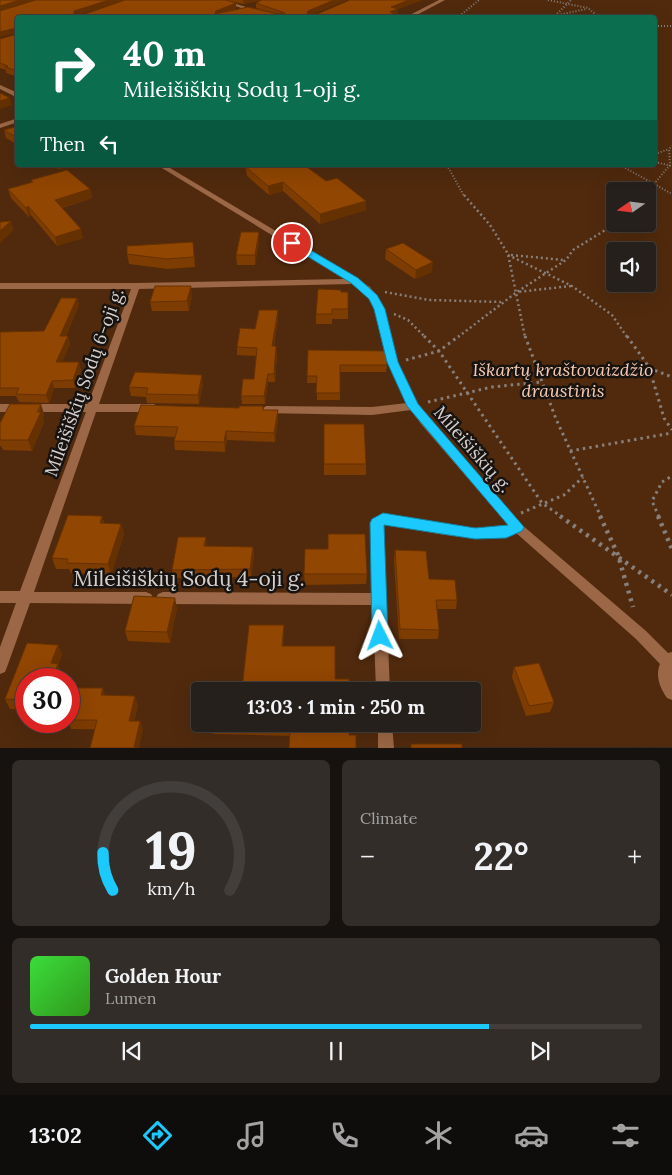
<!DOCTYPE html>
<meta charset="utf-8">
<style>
body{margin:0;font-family:Lora,serif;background:#322d29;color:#f1f3f6;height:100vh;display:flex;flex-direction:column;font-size:19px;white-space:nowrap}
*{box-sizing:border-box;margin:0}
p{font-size:16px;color:#a4a3a3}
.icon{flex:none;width:28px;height:28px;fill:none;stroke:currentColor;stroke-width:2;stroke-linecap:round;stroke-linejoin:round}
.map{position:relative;height:748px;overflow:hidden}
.drawer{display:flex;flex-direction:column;gap:12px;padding:12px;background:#15120f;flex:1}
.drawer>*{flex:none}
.hud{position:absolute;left:15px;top:15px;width:642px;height:152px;border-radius:5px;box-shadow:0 5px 20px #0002,0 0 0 1px #423e3b;background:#0b6e4f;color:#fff;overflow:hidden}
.needle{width:32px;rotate:256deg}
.fabs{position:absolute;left:606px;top:182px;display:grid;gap:10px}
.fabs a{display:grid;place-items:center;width:50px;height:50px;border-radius:5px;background:#26201c;box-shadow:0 5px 20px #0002,0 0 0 1px #423e3b;font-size:25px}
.speed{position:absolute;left:15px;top:668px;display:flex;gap:10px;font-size:25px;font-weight:700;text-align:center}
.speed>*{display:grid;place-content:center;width:65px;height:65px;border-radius:50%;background:#26201c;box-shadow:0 5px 20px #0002,0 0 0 1px #423e3b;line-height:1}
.speed .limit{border:8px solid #d22;background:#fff;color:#111}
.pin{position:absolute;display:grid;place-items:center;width:42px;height:42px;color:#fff;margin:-21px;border:2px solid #fff;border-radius:50%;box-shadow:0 1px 5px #0007}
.me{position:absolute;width:55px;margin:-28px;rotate:357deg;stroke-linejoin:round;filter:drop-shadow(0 0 4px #0008)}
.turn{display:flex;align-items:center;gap:18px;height:105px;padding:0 25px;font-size:22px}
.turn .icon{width:65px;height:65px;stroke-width:2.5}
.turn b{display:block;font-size:35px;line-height:42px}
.then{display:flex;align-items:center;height:48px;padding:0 25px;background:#0003;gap:10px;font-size:19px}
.big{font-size:38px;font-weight:700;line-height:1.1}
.drawer .tile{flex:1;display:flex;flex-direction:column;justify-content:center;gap:8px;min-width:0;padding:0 18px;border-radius:8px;background:#322d29}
.drawer .dial{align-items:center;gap:0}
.dial svg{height:130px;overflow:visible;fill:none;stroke:#423e3b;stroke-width:7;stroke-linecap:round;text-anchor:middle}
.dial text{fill:#f1f3f6;stroke:none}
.song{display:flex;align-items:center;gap:15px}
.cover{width:60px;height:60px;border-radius:8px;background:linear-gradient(135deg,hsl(120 70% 55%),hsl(110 70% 35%))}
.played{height:5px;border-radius:2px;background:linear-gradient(90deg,#1cc9fc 75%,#423e3b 75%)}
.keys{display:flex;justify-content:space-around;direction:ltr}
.heat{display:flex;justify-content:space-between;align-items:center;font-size:28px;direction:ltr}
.drawer .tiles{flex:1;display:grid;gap:12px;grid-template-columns:1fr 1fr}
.tile:last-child{grid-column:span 2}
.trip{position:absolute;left:191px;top:682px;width:290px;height:50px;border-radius:5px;background:#26201c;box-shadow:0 5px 20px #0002,0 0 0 1px #423e3b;font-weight:700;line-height:50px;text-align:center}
.dock{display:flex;height:80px;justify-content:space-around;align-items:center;background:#0f0d0b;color:#a4a3a3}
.dock .icon{width:35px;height:35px}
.dock .selected{color:#1cc9fc}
.dock b{font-size:22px;color:#f1f3f6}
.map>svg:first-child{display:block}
.green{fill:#512a0d;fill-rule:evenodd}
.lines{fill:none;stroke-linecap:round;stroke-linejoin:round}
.path-far3{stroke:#867f7b;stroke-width:2;stroke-dasharray:1 2;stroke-linecap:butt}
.path-far2{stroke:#867f7b;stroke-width:2.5;stroke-dasharray:2 3;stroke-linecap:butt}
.path-far1{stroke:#867f7b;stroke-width:3;stroke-dasharray:2.5 4;stroke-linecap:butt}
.path{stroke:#867f7b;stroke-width:4.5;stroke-dasharray:3 5;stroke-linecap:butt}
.street{fill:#9b6746;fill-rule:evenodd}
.wall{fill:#7d3c01;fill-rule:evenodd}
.shaded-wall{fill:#663101}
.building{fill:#914601;stroke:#663101}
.route{fill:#1cc9fc;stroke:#1283a4}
.labels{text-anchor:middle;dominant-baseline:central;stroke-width:5;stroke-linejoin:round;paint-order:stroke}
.park-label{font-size:18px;font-style:italic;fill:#f8ccb2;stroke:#171311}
.street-label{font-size:18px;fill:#d5d0cd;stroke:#171311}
.near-street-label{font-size:21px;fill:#d5d0cd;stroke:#171311}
</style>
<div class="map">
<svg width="672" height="748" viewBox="0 0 672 748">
<rect width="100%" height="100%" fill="#322a25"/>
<path class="green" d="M0 0H672V747L0 748ZM18 18H655V165H18ZM615 191H648V224H615ZM615 251H648V284H615ZM26 679H69V721H26ZM200 691H472V724H200Z"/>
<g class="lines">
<g class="path-far3">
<path d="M548 0 588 8 600 18"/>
<path d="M457 18 479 0"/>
<path d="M553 18 571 0"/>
<path d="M559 18 558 15 586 9"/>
<path d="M655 26H672"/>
<path d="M655 154 669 149"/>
<path d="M655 162 672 166"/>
<path d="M447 165 464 196"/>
<path d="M620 165 672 194"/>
<path d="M648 191 670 165 669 149 672 146"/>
</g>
<g class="path-far2">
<path d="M464 195 490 225 508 254 525 337"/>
<path d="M508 255 572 286 612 315 627 337"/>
<path d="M511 255 564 260"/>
<path d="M571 286 517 292 566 260 573 250 615 224"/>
<path d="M385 292 429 300 501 302"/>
<path d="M394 314 408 320 425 337"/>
<path d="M458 337 517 292"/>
</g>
<g class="path-far1">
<path d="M424 336 439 351 542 503 562 517"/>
<path d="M525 336 556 419 601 517"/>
<path d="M627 336 649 367 664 418 672 430"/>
<path d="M406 360 439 351 459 336"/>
<path d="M649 368 672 377"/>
<path d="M428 402 492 387 541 382"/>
<path d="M570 451 672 433"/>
<path d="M521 513 564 495 583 477"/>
<path d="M659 517 652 501 662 482 672 476"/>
</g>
<g class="path">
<path d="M560 516 672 595"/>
<path d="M600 516 618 555 633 607"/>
<path d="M658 516 672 549"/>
</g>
<g class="street">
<path d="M216 0H223L283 18H274Z"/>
<path d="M439 0H445L411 18H404Z"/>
<path d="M0 85 18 93V98L0 89Z"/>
<path d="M18 118V122L0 128V124Z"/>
<path d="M157 165H165L370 287 377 297 385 315 395 353 404 378 415 399 429 418 521 524 646 631 668 653 672 652V700L667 698C660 688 655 676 660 664L636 639 515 532C472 545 427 531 385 524L383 525 390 691H376L373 605 163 604 158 602 156 598 158 594 163 592 373 593 371 523 373 520 383 514C421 520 471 536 508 525L421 424 411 410 372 415 262 413 261 410 266 406 372 407 407 403 391 370 373 306 364 291 352 284 139 289 99 404H154L159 408 154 412H96L34 592H146L151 594 153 598 151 602 146 604 30 603 7 667 5 672 0 674V647L16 603H0V591H20L86 412H0V404H88L131 289H0V283H136L344 279Z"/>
<path d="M378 724H392L394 748H378Z"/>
</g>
</g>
<g class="wall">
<path d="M0 0H262L244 4 233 2 236 8 230 11H265L256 8V3L262 0H346L313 14H317L350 0H422L398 9V14L394 16V18H18V77L6 73V70L0 68V39L17 34V33ZM116 3 85 14H81Z"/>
<path d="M18 126V145L6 138 4 130Z"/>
<path d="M51 165H71L59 169Z"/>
<path d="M245 165H304L366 210 320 224 283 191 269 195 247 176Z"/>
<path d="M31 180 90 189 92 198 62 208 83 238 57 246 31 215 29 217 11 198 8 189 32 182Z"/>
<path d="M259 241 255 265H237L236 255Z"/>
<path d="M386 249 432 272 415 279 385 259Z"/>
<path d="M194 251 195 267 168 269 129 264 127 254Z"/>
<path d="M341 292H348V319H332V324H316V314Z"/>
<path d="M192 296 189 311H152L150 302Z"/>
<path d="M77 298 79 305 66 336H68L70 344 62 362 81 370 75 388H54L49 403 19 402 16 396H0V332L44 331Z"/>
<path d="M278 318 274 346H276L277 353 275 382H268L265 404H242L241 396 254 379 256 356 237 355V347L255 329Z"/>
<path d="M308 350 387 365 386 372H340V400H317V383H307Z"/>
<path d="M203 384 199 404 147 403 146 397 131 396 129 387Z"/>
<path d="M263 406 264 410H278V419L275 442 227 440 225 452 175 450 174 441 175 437 136 435 134 426 239 408Z"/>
<path d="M44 414 43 417 44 422 32 451 3 450 1 446H0V423Z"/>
<rect x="324" y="464" width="42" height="11"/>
<path d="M102 516 104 523 121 524 124 534 111 575 71 573 69 569H56L52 558Z"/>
<path d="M207 546 253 547 254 555 251 577 173 578 172 570Z"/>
<path d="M395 550 429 579 457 600 456 609H437L439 630 438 639H399L394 560Z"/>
<path d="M304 574H367L366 584 305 585Z"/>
<path d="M177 608 170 643 128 641 125 631Z"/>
<path d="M27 643 58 645 62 655 58 665 62 674 60 679H26V710L10 709 5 699Z"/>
<path d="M514 667 554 702 550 712 526 716 512 677Z"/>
<path d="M105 695 138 705 134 721H140L143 730 71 729 68 721H69V715Z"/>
<path d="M211 724H349L290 736 213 734Z"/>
</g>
<g class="shaded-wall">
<path d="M20 0H38L0 11V6Z"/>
<path d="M109 0H126L75 16 74 14V11Z"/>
<path d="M243 0H262L244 4Z"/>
<path d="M334 0H346L308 16 307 14 308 11Z"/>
<path d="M409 0H422L398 9V14L394 16V18H384L391 7Z"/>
<path d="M236 3V8L216 16V18V11Z"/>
<path d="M16 28 18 33 0 37V32Z"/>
<path d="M10 98 12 105 0 109V101Z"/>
<path d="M58 165H71L59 169Z"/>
<path d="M283 182V191L269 195 268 186Z"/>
<path d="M90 189 92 198 57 209 55 200Z"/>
<path d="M366 201V210L320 224V214Z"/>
<path d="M28 206 31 215 29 217 26 208Z"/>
<path d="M11 221 14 230 0 243V231Z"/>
<path d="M81 229 83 238 57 246 55 237Z"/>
<path d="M259 232V241L255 265V255Z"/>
<path d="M433 262 432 272 415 279 416 270Z"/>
<path d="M191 286 192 296 189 311 187 301Z"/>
<path d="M77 298 79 305 62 344 60 336Z"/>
<path d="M278 310V318L273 353 272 346Z"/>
<path d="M68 336 70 344 59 370 56 362Z"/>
<path d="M276 346 277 353 275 382 274 374Z"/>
<path d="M79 362 81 370 75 388 73 380Z"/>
<path d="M268 374V382L265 404 264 396Z"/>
<path d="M202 375 203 384 199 404 198 395Z"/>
<path d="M52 381 54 388 49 403 46 395Z"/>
<path d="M41 404 44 414 43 417 44 422 32 451 28 440Z"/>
<path d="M278 410V419L275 442 274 433Z"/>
<path d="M226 431 227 440 225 452 224 442Z"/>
<path d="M102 516 105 527 100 523Z"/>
<path d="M121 524 124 534 111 575 108 564Z"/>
<path d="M206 537 207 545 206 554 204 546Z"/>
<path d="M253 547 254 555 251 577 250 569Z"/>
<path d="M175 598 177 608 170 643 167 632Z"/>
<path d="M284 625V636L283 656 282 646Z"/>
<path d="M58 645 62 655 58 665 62 674 60 679H52L51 663Z"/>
<path d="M103 688 106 697 101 695Z"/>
<path d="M135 696 138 705 132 730 129 721Z"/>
<path d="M140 721 143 730 139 748H134Z"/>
</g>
<g class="building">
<path d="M0 0H20L0 6Z"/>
<path d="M36 0H109L74 11V14H85L125 0H226L236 3 216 11 215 14 248 7 278 14 285 13 256 3 262 0H334L308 11 307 14H317L350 0H409L391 7 398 9 390 12 394 13 384 18H18V29L16 28 0 32V11Z"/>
<path d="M18 33V71L5 67 8 66 0 63V39L17 34Z"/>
<path d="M0 93 10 98 0 101Z"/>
<path d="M18 126V138L4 130Z"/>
<path d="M249 165H304L326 181 337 178 366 201 320 214 283 182 268 186 246 167 250 166Z"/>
<path d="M67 170 90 189 55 200 81 229 55 237 28 206 26 208 8 189 33 182 31 180Z"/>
<path d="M11 221 0 231V222Z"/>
<path d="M241 232H259L255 255H236Z"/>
<path d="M193 242 194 257 166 259 127 254V246Z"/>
<path d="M403 243 433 262 416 270 386 249Z"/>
<path d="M155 286H191L187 301 150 302Z"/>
<path d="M318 289 341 290V292H348V309H332V314H316Z"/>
<path d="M61 298H77L60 336H68L56 362H79L73 380 52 381 46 395 16 394 19 388H0V332L44 331Z"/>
<path d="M259 310H278L272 346H276L274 374H268L264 396H241L243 379H254L257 348 237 347 240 328 255 329Z"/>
<path d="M308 350 386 351 387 365H340V393H316L317 376H307Z"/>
<path d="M135 372 202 375 198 395 146 394 148 388 129 387Z"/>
<path d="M10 404H41L37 412H41L28 440H0V423Z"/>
<path d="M141 405 239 408V406H263V410H278L274 433 226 431 224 442 174 441 178 427 134 426Z"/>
<path d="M324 424H364L366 464H324Z"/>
<path d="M68 515 102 516 100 523 121 524 108 564 67 563 68 559 52 558Z"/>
<path d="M328 534H365L367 574H304L305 549H328Z"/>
<path d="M178 537H206L204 546 253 547 250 569 172 570Z"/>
<path d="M395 550 426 551 429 579 455 580 457 600H436L439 630 400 629Z"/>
<path d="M134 596 175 598 167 632 125 631Z"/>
<path d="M249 625H284L282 646H335V679H349V691H216V688L242 689Z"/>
<path d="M27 643 58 645 51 663 58 664 52 679H26V700L5 699Z"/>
<path d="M539 663 554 702 529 706 514 667Z"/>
<path d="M76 688H103L101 695 135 696 129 721H140L134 748H90L97 720H69V715Z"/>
<path d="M211 724H349V735H356V748H289L290 726Z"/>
<rect x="411" y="744" width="51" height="4"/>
</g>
<path class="route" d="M289 241H295L358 278 377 295 385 309 398 362 418 404 524 527 522 531 506 538 475 539 384 525 388 636 386 641 380 643 375 641 372 636 370 523 372 519 383 513 475 528 508 525 407 406 387 362 374 309 369 299 351 283 289 245Z"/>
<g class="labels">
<g class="park-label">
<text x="563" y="369">Iškartų kraštovaizdžio<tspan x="563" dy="21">draustinis</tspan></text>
</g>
<g class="street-label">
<text transform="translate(84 382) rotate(-70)">Mileišiškių Sodų 6-oji g.</text>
<text transform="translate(473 449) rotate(49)">Mileišiškių g.</text>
</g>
<g class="near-street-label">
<text x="189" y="578">Mileišiškių Sodų 4-oji g.</text>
</g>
</g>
</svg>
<div class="fabs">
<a><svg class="needle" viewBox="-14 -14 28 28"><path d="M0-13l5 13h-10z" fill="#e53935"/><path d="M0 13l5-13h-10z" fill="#a4a3a3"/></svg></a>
<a><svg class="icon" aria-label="sound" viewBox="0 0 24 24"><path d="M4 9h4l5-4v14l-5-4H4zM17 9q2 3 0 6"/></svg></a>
</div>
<div class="speed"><div class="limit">30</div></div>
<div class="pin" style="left:292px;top:243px;background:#d93025"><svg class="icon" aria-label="arrive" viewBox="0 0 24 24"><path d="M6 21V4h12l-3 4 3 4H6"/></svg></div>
<svg class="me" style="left:380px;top:636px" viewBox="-20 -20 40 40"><path d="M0-17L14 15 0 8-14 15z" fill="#1cc9fc" stroke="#fff" stroke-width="4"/></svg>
<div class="trip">13:03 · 1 min · 250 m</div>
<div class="hud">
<div class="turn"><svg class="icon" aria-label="right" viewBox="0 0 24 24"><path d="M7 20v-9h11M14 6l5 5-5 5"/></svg><div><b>40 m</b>Mileišiškių Sodų 1-oji g.</div></div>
<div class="then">Then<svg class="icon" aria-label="left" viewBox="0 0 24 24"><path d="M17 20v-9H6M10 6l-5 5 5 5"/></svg></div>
</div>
</div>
<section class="drawer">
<div class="tiles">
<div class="tile dial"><svg viewBox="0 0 100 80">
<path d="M14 69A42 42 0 1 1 86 69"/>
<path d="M14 69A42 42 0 0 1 8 46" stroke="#1cc9fc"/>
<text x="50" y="56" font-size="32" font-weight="700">19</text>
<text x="50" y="72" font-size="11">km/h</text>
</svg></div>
<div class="tile"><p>Climate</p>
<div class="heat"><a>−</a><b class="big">22°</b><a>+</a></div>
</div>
<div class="tile">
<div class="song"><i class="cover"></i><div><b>Golden Hour</b><p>Lumen</p></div></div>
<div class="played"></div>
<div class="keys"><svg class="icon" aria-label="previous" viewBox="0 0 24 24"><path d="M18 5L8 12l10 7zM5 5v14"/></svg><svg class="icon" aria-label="pause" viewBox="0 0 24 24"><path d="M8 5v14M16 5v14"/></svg><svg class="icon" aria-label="next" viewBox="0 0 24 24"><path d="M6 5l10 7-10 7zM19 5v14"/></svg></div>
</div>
</div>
</section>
<nav class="dock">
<b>13:02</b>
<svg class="icon selected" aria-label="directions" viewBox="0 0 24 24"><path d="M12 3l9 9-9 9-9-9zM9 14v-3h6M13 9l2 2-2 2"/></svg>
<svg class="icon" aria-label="music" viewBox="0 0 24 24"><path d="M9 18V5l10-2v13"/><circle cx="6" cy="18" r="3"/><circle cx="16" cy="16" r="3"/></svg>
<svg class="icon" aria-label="phone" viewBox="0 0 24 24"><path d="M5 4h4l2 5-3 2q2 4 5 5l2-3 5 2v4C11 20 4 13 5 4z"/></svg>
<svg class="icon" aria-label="climate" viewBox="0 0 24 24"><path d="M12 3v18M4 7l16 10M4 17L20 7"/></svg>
<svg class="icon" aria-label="car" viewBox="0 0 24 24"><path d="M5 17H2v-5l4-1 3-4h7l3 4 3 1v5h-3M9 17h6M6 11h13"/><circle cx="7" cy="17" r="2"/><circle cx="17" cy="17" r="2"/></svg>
<svg class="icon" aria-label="filters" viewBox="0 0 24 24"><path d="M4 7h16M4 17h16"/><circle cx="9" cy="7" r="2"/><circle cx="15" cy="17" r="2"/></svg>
</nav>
